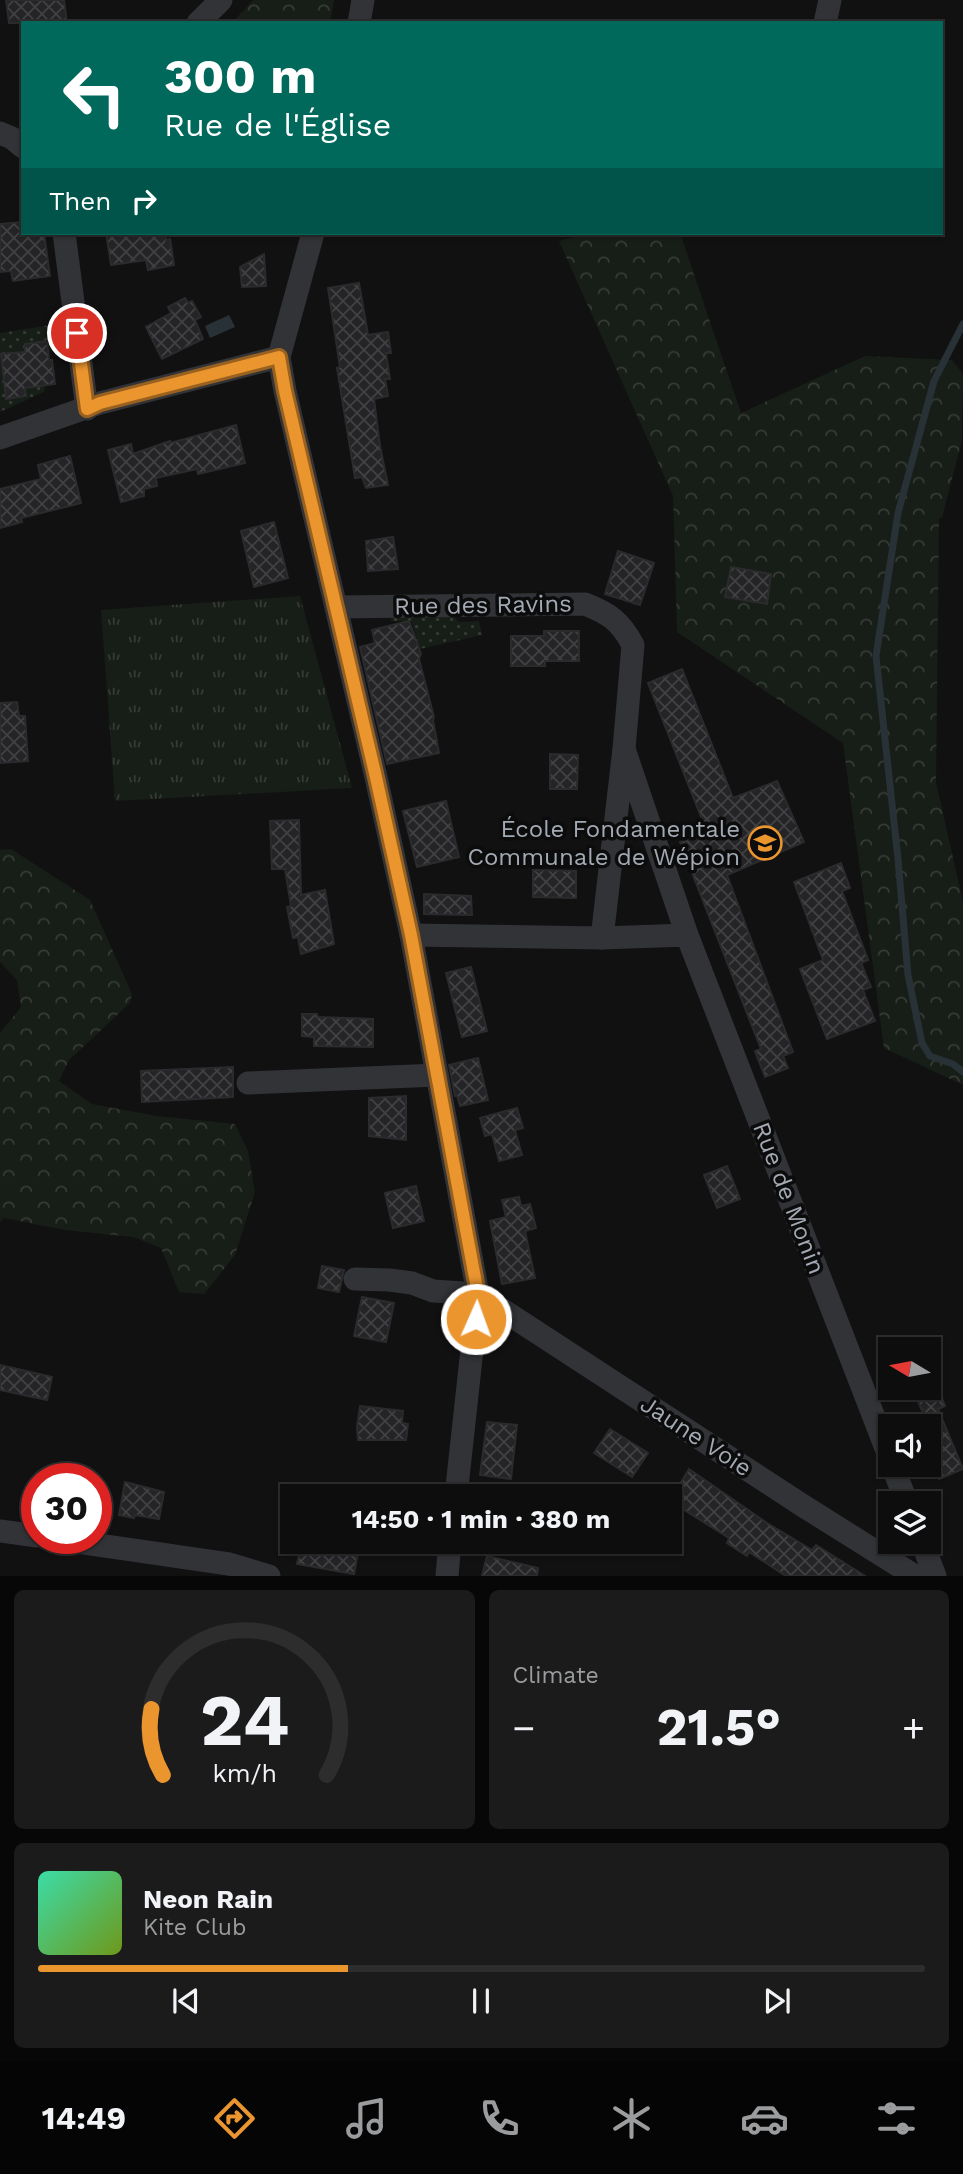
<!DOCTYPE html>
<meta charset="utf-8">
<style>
body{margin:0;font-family:"Work Sans",sans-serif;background:#1b1b1c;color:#f1f3f6;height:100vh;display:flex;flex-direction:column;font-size:26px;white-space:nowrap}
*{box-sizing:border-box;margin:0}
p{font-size:23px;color:#9a9c9e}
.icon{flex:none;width:38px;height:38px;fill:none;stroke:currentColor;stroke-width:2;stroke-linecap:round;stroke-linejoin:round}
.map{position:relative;height:1576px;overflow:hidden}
.panel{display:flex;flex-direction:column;gap:14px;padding:14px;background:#070708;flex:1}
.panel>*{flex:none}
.top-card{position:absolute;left:21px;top:21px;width:922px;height:214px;border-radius:0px;box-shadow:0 2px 5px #0004,0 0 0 2px #2d2d2e;background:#00695c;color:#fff;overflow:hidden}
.needle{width:46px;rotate:280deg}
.buttons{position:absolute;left:878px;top:1337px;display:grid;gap:14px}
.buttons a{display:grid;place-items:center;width:63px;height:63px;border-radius:0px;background:#0d0d0e;box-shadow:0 2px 5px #0004,0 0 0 2px #2d2d2e;font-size:35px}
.speed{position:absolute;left:21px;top:1463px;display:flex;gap:14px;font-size:35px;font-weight:700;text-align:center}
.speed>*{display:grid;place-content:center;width:91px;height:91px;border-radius:50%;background:#0d0d0e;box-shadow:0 2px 5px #0004,0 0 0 2px #2d2d2e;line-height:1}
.speed .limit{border:10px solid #d22;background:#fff;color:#111}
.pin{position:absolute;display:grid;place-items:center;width:60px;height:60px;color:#fff;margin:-30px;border:4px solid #fff;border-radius:50%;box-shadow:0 2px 7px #0007}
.me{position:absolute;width:77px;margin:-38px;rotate:2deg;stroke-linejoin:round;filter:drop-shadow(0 0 5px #0008)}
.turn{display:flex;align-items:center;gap:24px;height:147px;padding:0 28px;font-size:32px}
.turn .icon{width:91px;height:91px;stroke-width:2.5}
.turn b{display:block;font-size:49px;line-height:60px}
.then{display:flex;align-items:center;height:66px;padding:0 28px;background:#0003;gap:14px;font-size:26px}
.big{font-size:52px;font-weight:700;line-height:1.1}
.panel .widget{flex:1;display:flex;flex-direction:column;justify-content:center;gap:10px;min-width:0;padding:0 24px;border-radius:10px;background:#1b1b1c}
.panel .dial{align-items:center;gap:0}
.dial svg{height:182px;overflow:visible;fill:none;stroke:#2d2d2e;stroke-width:7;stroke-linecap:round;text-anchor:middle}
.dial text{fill:#f1f3f6;stroke:none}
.song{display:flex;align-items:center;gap:21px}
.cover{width:84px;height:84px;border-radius:10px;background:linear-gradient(135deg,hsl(160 70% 55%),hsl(80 70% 35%))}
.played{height:7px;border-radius:4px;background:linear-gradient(90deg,#eb952f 35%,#2d2d2e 35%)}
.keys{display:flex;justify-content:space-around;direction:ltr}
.heat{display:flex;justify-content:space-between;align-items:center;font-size:38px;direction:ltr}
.panel .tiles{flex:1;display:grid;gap:14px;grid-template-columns:1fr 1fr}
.widget:last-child{grid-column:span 2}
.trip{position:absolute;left:280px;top:1484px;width:402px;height:70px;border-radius:0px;background:#0d0d0e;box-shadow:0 2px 5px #0004,0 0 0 2px #2d2d2e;font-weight:700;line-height:70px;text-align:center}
.menu{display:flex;height:112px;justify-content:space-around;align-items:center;background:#050506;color:#9a9c9e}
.menu .icon{width:49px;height:49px}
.menu .on{color:#eb952f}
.menu b{font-size:32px;color:#f1f3f6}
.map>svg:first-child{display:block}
.grass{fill:url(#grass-tufts)}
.forest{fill:url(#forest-crowns)}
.garden{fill:url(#garden-dots)}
.water{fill:#283135}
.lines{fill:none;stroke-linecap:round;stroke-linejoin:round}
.stream{stroke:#283135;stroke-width:7}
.building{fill:url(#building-cross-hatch);stroke:#2b2b2e;stroke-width:2}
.minor{stroke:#323337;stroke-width:23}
.route-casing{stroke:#99611f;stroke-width:18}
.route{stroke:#eb952f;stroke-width:12}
.labels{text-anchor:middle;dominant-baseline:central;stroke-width:7;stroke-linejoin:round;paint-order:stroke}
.street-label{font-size:24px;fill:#a2a9b2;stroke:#0c0c0d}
.poi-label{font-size:24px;fill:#a2a9b2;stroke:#0c0c0d;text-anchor:end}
</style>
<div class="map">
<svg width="963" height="1576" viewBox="0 0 963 1576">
<defs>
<pattern id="grass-tufts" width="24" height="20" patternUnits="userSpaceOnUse" patternTransform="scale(1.75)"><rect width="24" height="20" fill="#171d17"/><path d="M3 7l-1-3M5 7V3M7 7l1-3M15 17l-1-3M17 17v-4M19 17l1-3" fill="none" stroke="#363b36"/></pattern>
<pattern id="forest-crowns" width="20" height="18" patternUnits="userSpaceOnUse" patternTransform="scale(1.75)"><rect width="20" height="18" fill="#171d17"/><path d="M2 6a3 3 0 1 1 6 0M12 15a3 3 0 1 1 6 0" fill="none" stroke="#363b36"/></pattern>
<pattern id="garden-dots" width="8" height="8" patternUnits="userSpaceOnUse" patternTransform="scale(1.75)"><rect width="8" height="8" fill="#171d17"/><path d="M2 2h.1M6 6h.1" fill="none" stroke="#363b36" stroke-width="1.8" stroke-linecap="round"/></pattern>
<pattern id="building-cross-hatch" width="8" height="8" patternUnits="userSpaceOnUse" patternTransform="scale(1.75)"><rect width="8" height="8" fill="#242426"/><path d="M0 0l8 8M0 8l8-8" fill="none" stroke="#414143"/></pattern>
</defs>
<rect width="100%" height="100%" fill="#111112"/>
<path class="grass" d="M300 596 352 788 115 801 101 610Z"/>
<g class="forest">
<path d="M253 0H334L330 23H232Z"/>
<path d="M589 233H680L741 413 865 356 952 360 963 374 962 440 942 518H939L936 782 963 902V1085L884 1048 843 743 677 632 673 496 559 241Z"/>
<path d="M11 849 90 900 132 994 130 1003 69 1060 59 1081 92 1104 157 1116 235 1124 248 1151 255 1192 235 1255 204 1294 179 1292 161 1248 133 1237 65 1230 4 1218 0 1222V1033L21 1007 17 980 0 962V850Z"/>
</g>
<g class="garden">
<path d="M51 325 53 336 44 392 0 412V333Z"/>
<path d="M451 613 459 622 479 621 482 635 420 649 411 621H391L390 615Z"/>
</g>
<path class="water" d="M229 315 235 327 210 338 205 326Z"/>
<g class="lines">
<path class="stream" d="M963 324 934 381 898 513 876 656 898 859 908 975 922 1043 930 1056 953 1064 963 1072"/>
</g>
<g class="building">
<path d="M6 0H64L67 23H9Z"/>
<path d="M23 222V233H44L50 276 13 281 11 271 0 272V224Z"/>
<path d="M106 233H165L166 240 170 239 174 265 148 270 146 260 111 265Z"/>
<path d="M264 254 266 286 242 287 240 267Z"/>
<path d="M359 283 368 335 388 332 391 353H386L390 379H385L388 396 374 399 380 446 388 485 366 488 362 477 355 478 337 368 340 367 328 288Z"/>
<path d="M185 298 188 303 192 301 201 317 195 320 203 339 162 359 146 327 171 313 168 307Z"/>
<path d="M47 341 49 360H52L55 384 25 388 26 396 6 399 1 354 25 352V344Z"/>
<path d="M236 425 245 463 198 474 197 469 156 478 157 486 144 489V496L121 502 108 450 131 444 133 454 170 441V443Z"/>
<path d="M70 456 81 503 21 518 22 522 0 528V489L41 479 38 465Z"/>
<path d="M274 522 288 578 254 587 241 531Z"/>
<path d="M393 537 398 569 368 571 366 541Z"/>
<path d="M618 551 654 563 640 605 605 594Z"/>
<path d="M731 567 771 574 767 604 725 597Z"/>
<path d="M409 621 421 654 419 659 434 717 433 720 439 753 387 764 360 647 375 643 372 630Z"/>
<path d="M544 631H579V661H545V666H511V636H544Z"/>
<path d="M682 669 733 798 777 781 804 842 727 875 793 1052 783 1056 788 1068 765 1077 755 1051 761 1049 680 842 707 832 648 683Z"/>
<path d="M17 702 19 716H25L28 761 0 763V703Z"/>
<path d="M550 754 578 755 577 789H550Z"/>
<path d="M446 801 459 857 417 867 403 811Z"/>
<path d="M299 820 301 895 325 890 334 944 301 954 298 937 293 938 287 907 291 906 285 869H272L270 821Z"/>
<path d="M841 863 850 888 842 891 868 960 861 963 871 987 863 990 875 1021 827 1039 800 969 823 960 794 882Z"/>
<path d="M533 870 576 871V898L533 897Z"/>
<path d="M424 894 471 896 472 915 424 914Z"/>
<path d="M471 967 487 1031 462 1037 446 973Z"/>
<path d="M302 1014H317L318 1017 373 1019V1047L314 1046V1037L302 1036Z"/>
<path d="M478 1058 488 1100 460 1106 457 1095 455 1096 449 1065Z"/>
<path d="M233 1067V1097L142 1102 141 1071Z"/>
<path d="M406 1096V1140L369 1136V1098Z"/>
<path d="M517 1108 523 1128 515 1130 522 1155 499 1161 492 1134 485 1136 480 1118Z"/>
<path d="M727 1166 740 1199 717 1208 704 1175Z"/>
<path d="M416 1186 424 1221 393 1228 385 1193Z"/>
<path d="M519 1197 521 1206 530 1204 536 1228 525 1231 535 1278 502 1284 490 1221 506 1217 502 1200Z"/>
<path d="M322 1266 344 1270 339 1292 318 1288Z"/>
<path d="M362 1297 394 1303 386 1342 354 1336Z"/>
<path d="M0 1365 52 1377 47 1400 0 1390Z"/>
<path d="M912 1388H938L945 1406 938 1409 963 1469 939 1479 929 1453V1426Z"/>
<path d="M360 1406 403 1411 402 1423 408 1424 406 1440H358L357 1427Z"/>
<path d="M487 1422 517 1425 511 1479 480 1475Z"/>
<path d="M610 1429 648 1453 632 1477 594 1453Z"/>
<path d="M689 1469 767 1523 812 1550 816 1545 865 1576H786L749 1552 747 1556 727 1543 729 1538 670 1501Z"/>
<path d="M125 1482 164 1492 159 1519 135 1515 134 1518 119 1515Z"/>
<path d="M302 1542H360L354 1574 297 1564Z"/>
<path d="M487 1556 538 1568 537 1576H482Z"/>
</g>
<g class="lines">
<g class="minor">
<path d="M198 23 221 0"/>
<path d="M359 23 363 0"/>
<path d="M825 23 830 0"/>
<path d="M0 133 12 138 23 147"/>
<path d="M64 233 87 409"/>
<path d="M313 233 279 357 285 391 375 773 411 935 478 1294 456 1496"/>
<path d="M0 438 100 403 279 357"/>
<path d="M336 607 585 604C610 614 620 621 633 645L624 749"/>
<path d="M411 935 602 938 687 935 891 1461"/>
<path d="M602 938 624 749 687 935"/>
<path d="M248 1083 437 1075"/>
<path d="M355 1279 389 1280 412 1283 433 1291 478 1294 805 1507 915 1576"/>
<path d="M892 1465 907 1503"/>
<path d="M0 1531 37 1536"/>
<path d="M50 1538 229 1564 269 1576"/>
<path d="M922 1542 935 1576"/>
<path d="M447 1576 450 1542"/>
</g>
</g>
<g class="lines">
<defs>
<path id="route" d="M77 333 87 409 100 403 279 357 285 391 375 773 411 935 478 1294 476 1319"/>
</defs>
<use href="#route" class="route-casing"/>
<use href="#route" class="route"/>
</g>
<defs>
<symbol id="school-ring" viewBox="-11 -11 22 22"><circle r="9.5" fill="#0c0c0d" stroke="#eb952f" stroke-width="1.5"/><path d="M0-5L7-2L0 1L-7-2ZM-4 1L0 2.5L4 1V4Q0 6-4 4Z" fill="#eb952f"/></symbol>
</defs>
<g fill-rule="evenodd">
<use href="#school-ring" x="746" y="824" width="38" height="38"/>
</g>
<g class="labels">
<g class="street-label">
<text transform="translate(483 605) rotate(-1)">Rue des Ravins</text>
<text transform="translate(789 1198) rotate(69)">Rue de Monin</text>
<text transform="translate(696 1436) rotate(33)">Jaune Voie</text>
</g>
<g class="poi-label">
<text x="740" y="829">École Fondamentale<tspan x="740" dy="28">Communale de Wépion</tspan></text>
</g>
</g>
</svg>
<div class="buttons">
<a><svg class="needle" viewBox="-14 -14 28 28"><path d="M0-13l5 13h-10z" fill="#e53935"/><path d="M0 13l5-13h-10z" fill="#9a9c9e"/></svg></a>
<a><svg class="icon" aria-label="sound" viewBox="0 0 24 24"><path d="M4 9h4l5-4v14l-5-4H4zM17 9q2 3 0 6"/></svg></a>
<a><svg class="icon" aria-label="layers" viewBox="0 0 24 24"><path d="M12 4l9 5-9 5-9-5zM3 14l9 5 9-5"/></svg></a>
</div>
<div class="speed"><div class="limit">30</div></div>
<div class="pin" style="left:77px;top:333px;background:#d93025"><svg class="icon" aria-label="arrive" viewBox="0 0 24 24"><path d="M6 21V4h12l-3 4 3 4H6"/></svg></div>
<svg class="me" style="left:476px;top:1319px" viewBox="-20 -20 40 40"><circle r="17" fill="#eb952f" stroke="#fff" stroke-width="3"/><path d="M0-11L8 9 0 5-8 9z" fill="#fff"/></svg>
<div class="trip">14:50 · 1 min · 380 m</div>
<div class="top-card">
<div class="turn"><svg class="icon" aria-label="left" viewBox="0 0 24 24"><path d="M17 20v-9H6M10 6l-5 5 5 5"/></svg><div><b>300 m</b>Rue de l'Église</div></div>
<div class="then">Then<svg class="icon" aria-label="right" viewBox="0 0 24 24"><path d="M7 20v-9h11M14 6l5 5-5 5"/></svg></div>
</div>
</div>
<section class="panel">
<div class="tiles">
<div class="widget dial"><svg viewBox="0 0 100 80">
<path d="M14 69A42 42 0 1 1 86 69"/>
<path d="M14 69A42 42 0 0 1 9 40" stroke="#eb952f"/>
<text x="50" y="56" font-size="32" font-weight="700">24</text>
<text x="50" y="72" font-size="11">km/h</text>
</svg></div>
<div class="widget"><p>Climate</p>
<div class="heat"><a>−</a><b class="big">21.5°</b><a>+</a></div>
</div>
<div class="widget">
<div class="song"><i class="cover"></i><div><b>Neon Rain</b><p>Kite Club</p></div></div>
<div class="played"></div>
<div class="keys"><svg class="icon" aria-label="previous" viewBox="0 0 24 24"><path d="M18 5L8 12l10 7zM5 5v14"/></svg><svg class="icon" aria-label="pause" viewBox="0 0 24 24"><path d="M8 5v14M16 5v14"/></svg><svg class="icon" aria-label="next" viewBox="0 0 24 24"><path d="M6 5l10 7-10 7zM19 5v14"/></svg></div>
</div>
</div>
</section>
<nav class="menu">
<b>14:49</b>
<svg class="icon on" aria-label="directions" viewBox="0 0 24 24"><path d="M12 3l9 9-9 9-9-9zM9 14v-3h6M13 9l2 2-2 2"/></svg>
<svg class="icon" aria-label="music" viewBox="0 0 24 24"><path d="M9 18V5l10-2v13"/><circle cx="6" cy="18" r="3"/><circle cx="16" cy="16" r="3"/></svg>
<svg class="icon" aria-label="phone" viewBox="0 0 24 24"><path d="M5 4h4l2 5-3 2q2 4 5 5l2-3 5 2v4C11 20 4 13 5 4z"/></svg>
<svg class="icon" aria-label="climate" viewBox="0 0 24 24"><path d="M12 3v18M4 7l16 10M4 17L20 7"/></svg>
<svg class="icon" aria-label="car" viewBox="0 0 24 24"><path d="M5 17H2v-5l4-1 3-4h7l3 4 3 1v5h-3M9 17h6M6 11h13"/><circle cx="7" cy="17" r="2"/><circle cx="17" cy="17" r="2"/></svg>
<svg class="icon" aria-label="filters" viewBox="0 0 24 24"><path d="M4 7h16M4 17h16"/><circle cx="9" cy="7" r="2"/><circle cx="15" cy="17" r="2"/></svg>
</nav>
